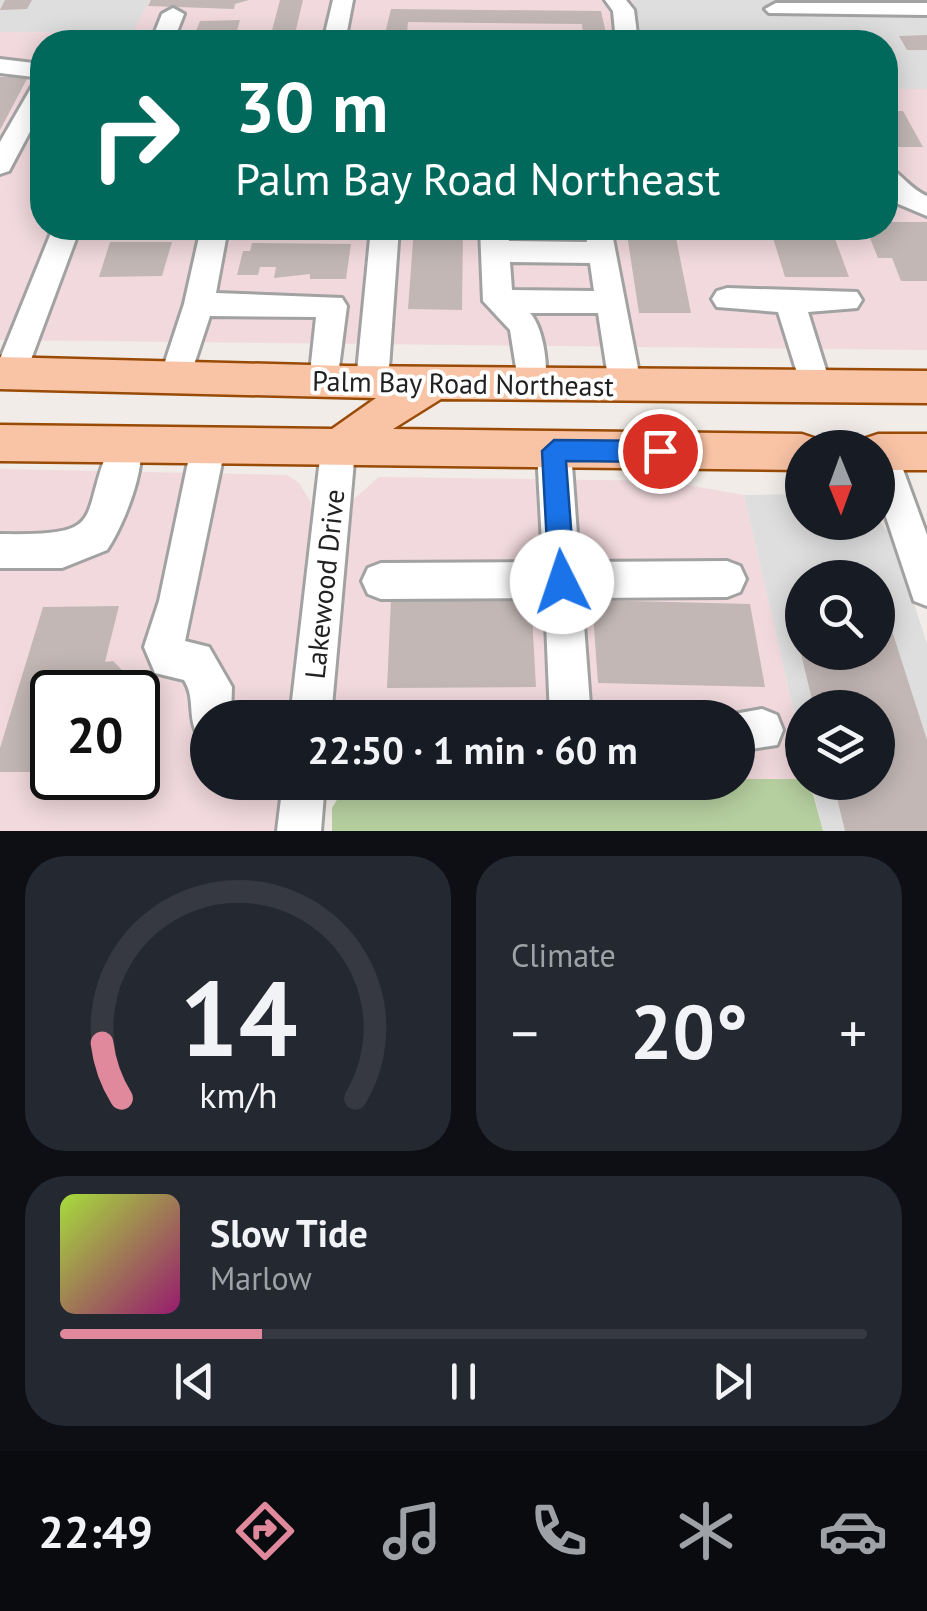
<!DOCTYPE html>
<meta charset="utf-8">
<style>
body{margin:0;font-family:"PT Sans",sans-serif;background:#242831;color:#f1f3f6;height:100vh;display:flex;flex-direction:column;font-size:38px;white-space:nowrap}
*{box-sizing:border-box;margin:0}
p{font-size:32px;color:#9ea1a6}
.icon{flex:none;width:55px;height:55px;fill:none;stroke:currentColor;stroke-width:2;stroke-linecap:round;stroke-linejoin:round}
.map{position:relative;height:831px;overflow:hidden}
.side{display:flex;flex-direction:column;gap:25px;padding:25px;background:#0d0f14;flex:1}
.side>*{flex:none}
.banner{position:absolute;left:30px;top:30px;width:868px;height:210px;border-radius:40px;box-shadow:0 5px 25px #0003;background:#00695c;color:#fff;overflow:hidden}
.needle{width:65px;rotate:179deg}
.controls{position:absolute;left:785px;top:430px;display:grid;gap:20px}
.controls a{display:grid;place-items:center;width:110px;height:110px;border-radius:50%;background:#171b24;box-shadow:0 5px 25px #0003;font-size:50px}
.speed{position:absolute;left:30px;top:670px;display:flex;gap:20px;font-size:50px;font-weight:700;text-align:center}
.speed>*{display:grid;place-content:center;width:130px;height:130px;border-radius:50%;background:#171b24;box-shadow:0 5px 25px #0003;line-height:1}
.speed .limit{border:5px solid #111;border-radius:15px;background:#fff;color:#111}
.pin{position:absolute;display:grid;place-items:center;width:85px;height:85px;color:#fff;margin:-42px;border:5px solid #fff;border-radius:50%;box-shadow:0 2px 10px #0007}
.me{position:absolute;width:110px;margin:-55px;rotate:356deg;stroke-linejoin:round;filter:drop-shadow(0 0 8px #0008)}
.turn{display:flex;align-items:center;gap:35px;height:210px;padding:0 40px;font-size:45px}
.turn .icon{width:130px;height:130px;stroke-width:2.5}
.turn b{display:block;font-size:70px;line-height:85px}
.big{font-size:75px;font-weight:700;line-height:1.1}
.side .tile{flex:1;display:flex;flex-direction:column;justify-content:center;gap:15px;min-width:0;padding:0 35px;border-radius:40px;background:#242831}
.side .dial{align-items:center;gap:0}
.dial svg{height:260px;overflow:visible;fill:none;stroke:#363941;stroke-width:7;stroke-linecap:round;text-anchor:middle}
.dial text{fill:#f1f3f6;stroke:none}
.song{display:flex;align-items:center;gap:30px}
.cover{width:120px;height:120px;border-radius:15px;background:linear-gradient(135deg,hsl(80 70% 55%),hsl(320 70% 35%))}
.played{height:10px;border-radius:5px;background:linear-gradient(90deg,#e0899c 25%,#363941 25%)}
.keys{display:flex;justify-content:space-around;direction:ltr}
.heat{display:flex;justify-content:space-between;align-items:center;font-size:55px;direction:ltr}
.side .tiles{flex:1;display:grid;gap:25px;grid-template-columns:1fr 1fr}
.tile:last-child{grid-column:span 2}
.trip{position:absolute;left:190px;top:700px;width:565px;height:100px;border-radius:50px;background:#171b24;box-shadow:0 5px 25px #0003;font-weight:700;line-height:100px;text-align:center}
.tab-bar{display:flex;height:160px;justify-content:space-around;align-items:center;background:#090b0e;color:#9ea1a6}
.tab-bar .icon{width:70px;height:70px}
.tab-bar .on{color:#e0899c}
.tab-bar b{font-size:45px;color:#f1f3f6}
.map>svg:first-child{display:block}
.residential{fill:#dfdede;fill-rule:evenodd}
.commercial{fill:#f1d9dd;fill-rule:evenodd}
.forest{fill:#b6cf9f}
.building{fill:#c2b7b5}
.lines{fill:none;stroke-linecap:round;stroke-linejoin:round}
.minor-casing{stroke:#a2a2a2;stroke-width:6}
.major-casing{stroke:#994b06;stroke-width:5}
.minor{fill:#fff;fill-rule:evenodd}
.major{fill:#f9c4a6;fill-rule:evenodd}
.route{fill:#1a73e8;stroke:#114b97;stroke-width:2.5}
.labels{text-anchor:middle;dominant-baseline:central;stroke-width:8;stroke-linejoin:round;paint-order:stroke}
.street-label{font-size:28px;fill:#212121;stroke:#fff}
</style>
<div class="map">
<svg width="927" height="831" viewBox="0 0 927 831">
<rect width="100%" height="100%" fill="#f1ece8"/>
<g class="residential">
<path d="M0 0H150L133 33 0 32Z"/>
<path d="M633 0H927V89H885V42H642Z"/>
<path d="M802 494V522H878V519L893 539 927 644V831H823L811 783 878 782V708H802V747L744 495ZM802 578H878V652H802Z"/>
</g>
<g class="commercial">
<path d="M150 0H633L642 42H42V228H885V89H927V350L0 340V32L132 33Z"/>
<path d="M0 469 287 475 299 483 310 501 312 524 292 717 208 718V782L285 783 279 831H0ZM52 692H138V778H52Z"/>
<path d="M379 477 664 481 744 495 802 747V782L811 783 813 794 798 779H738V718H327L347 505Z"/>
</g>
<path class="forest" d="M738 779H798L813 794 823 831H332V808L347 783Z"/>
<g class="building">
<path d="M5 0H32L27 9 0 10Z"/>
<path d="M151 0H249L235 4 234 9 148 6Z"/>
<path d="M280 0H303L293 42H269Z"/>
<path d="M391 9 601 11 608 42H584L582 24 408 22 406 42H383Z"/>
<path d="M240 20 234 42H202L205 34H195L200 21Z"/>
<path d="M821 33H845L848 38H868L871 42H825Z"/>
<path d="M927 35V50H907L899 36Z"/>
<path d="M0 77H28L0 130Z"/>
<path d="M885 111H903L923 147H885Z"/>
<path d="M885 222H927V281H901L892 258H878L866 228H885Z"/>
<path d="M414 228H463L462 310 408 309Z"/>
<path d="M626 228H674L691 313H639Z"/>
<path d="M770 228H831L849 277H785Z"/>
<path d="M110 242H172L162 276 99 277Z"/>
<path d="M252 243 351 244 346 279H310V274L274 278 276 267H260L258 275H237L243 251H250Z"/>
<path d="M531 598 536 687 387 688 391 599Z"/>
<path d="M592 600 750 604 765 687 598 683Z"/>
<path d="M119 606 105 662 113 661 124 672 121 683 157 681 139 765 138 692H52V772H0V748L43 607Z"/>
<path d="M791 612H802V652H878V612H886L927 740V831H845L833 782H878V708H814Z"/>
</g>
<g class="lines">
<defs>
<g id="minor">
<path d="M333 0H353L345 42H323Z"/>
<path d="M605 0H626L634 10 638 42H616L613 11Z"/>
<path d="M776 3H927V15L769 13 765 9Z"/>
<path d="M173 8 184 14 173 42H151L162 14Z"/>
<path d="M0 59 42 64V78L0 73Z"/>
<path d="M42 81V109L9 171 0 174V142L34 83Z"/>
<path d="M885 166C899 170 908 188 927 196V216L889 200Z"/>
<path d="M53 228H80L26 373 21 382 10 386 0 383V359Z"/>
<path d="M201 228H228L216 293 342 298 347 306 336 391 325 395 314 391 309 382 316 317 210 316 187 386 176 390 165 386 160 377 184 304Z"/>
<path d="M371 228H399L388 382 383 391 372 395 361 391 356 382Z"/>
<path d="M480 228H507L509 241 587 242 585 228H611L641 384 636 393 625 397 614 393 609 384 598 313H530C544 328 551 375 542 393L531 397 520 393 510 330 483 301ZM510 262 590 263 594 291 512 290Z"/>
<path d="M727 288 857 292 862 300 857 308 808 312 831 386 826 395 815 399 804 395 778 312 717 307 712 299 717 291Z"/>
<path d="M126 431 138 436C150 461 123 527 107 550L62 568H0V534C115 536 75 519 114 436Z"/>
<path d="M208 433 220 438 225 448 185 641 209 647 232 687 231 718H208V737L196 732C188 714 195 697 184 680L155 673 144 647 159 601 191 448 196 438Z"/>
<path d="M338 435 350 440 355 450 331 718H290L321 450 326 440Z"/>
<path d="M554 436 566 441 571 451 579 562 727 561 740 566 746 579 740 592 727 597 582 598 591 718H550L545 598 381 599 368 594 362 581 368 568 381 563 543 562 537 451 542 441Z"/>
<path d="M881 437 893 442 927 535V606L914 601 878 493V448H866Z"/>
<path d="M762 709 777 715 783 730 777 745 738 751V718L723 716Z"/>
<path d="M283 782H325L321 831H277Z"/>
</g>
<g id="major">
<path d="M0 357 347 366 927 371V403L441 399 393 429 802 434 817 439 821 448H802V470L0 461V425L332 429 376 398 0 389Z"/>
<path d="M878 434H927V470H878V448H859L863 439Z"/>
</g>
</defs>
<use href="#minor" class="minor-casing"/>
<use href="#major" class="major-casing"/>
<use href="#minor" class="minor"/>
<use href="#major" class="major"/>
</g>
<path class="route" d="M554 440 660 441 672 451 660 462 566 461 575 582 571 591 562 595 553 591 549 582 542 451Z"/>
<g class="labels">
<g class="street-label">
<text transform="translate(463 383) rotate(1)">Palm Bay Road Northeast</text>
<text transform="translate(324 584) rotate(-84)">Lakewood Drive</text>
</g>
</g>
</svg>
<div class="controls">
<a><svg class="needle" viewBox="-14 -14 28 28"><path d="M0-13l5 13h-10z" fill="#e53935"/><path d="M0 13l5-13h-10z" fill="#9ea1a6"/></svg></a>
<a><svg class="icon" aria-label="search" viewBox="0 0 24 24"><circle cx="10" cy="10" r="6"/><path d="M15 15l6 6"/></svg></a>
<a><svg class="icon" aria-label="layers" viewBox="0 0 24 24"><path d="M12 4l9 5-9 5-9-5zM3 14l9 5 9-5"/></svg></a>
</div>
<div class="speed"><div class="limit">20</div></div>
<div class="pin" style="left:660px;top:451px;background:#d93025"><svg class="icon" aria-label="arrive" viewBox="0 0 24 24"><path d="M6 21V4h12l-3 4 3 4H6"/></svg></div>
<svg class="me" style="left:562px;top:582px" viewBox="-20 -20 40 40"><circle r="19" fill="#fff"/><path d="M0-13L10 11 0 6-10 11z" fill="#1a73e8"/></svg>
<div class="trip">22:50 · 1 min · 60 m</div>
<div class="banner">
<div class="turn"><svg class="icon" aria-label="right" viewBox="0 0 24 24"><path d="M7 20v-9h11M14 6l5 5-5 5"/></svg><div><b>30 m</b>Palm Bay Road Northeast</div></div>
</div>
</div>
<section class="side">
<div class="tiles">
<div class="tile dial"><svg viewBox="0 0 100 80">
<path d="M14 69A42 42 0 1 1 86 69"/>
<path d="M14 69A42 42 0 0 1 8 52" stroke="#e0899c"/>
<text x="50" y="56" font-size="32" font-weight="700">14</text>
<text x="50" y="72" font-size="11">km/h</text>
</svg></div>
<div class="tile"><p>Climate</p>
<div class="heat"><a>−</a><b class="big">20°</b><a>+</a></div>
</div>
<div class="tile">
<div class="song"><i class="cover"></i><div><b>Slow Tide</b><p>Marlow</p></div></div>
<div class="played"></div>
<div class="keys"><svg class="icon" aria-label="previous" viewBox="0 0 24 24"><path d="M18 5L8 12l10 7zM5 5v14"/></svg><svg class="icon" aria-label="pause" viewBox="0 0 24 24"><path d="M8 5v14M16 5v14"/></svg><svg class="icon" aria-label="next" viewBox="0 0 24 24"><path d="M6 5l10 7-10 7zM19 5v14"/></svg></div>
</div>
</div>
</section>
<nav class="tab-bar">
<b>22:49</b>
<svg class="icon on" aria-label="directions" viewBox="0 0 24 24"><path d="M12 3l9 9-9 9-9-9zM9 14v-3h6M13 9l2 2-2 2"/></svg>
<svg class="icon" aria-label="music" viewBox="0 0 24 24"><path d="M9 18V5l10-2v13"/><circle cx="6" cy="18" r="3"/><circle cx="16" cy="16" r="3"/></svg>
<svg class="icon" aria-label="phone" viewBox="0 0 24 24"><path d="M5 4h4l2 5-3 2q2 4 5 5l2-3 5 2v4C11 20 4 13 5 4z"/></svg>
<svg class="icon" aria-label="climate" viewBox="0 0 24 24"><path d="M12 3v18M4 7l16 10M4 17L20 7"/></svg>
<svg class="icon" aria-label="car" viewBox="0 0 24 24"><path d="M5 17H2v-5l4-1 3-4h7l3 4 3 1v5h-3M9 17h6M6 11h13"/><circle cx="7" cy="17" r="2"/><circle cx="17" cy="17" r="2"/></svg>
</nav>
